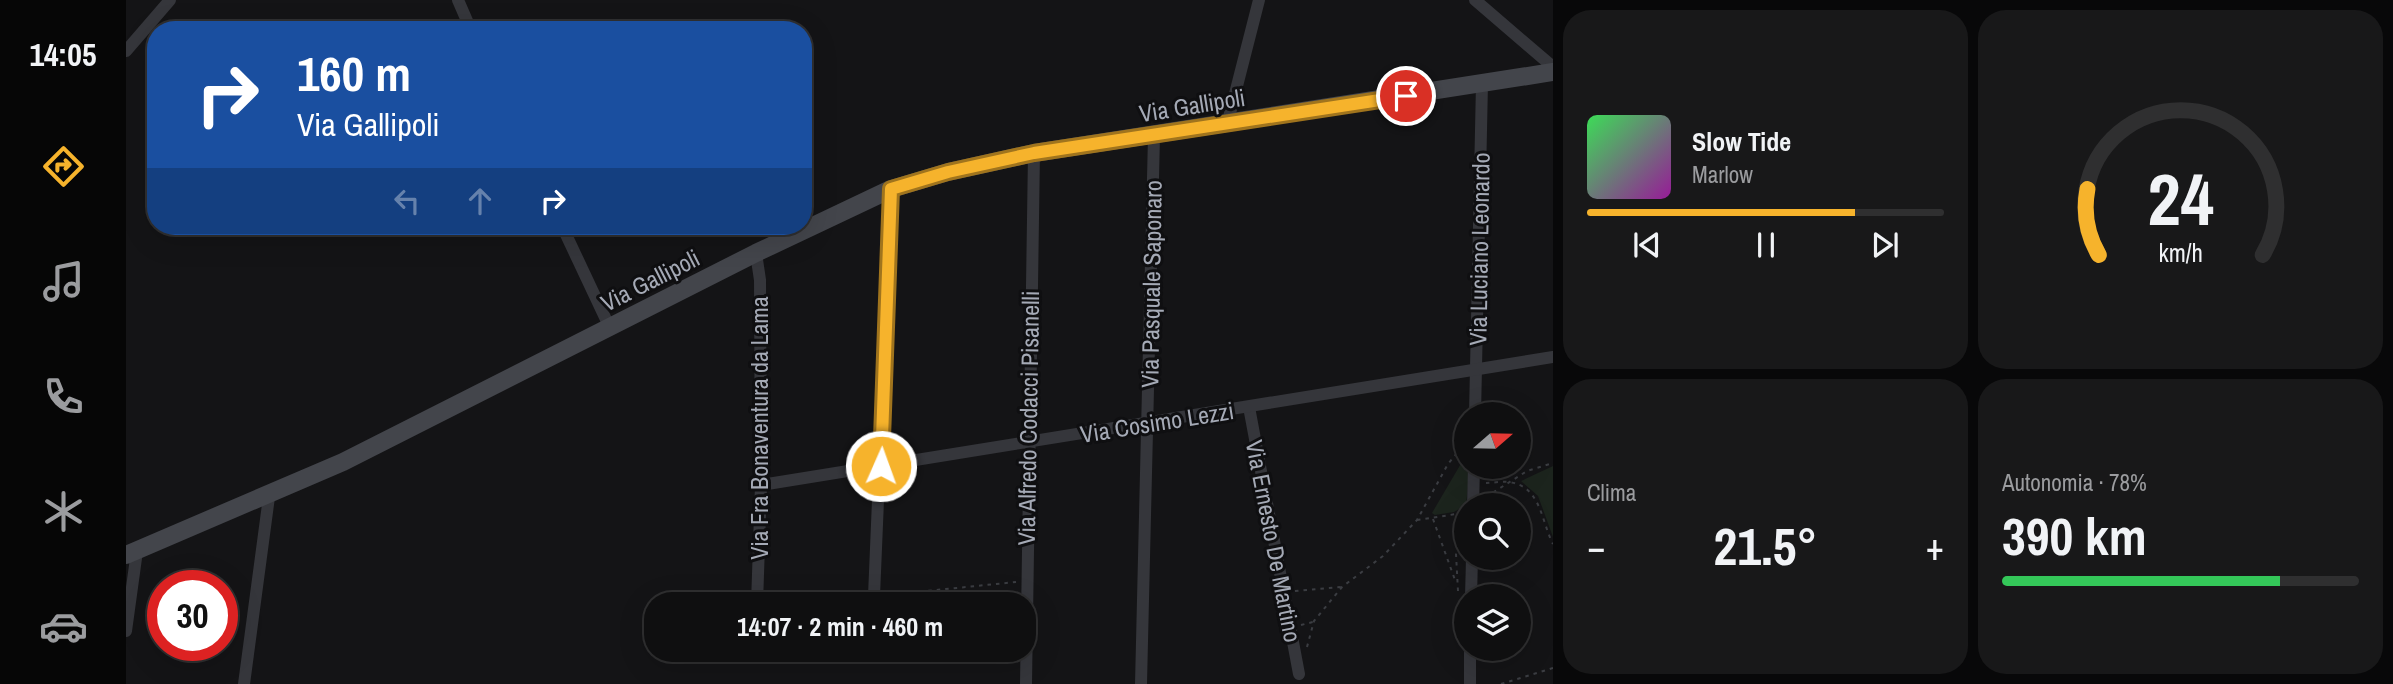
<!DOCTYPE html>
<html lang="it">
<meta charset="utf-8">
<style>
body{margin:0;font-family:"Archivo Narrow",sans-serif;background:#181819;color:#f1f3f6;height:100vh;display:flex;flex-direction:column;font-size:26px;white-space:nowrap}
*{box-sizing:border-box;margin:0}
p{font-size:23px;color:#9b9c9f}
.icon{flex:none;width:38px;height:38px;fill:none;stroke:currentColor;stroke-width:2;stroke-linecap:round;stroke-linejoin:round}
.map{position:relative;flex:1;overflow:hidden}
.drawer{display:flex;flex-direction:column;gap:10px;padding:10px;background:#080809;width:840px}
.drawer>*{flex:none}
.guide{position:absolute;left:21px;top:21px;width:665px;height:214px;border-radius:28px;box-shadow:0 7px 28px #0002,0 0 0 2px #2f2f30;background:#1a4fa0;color:#fff;overflow:hidden}
.needle{width:46px;rotate:70deg}
.controls{position:absolute;left:1328px;top:402px;display:grid;gap:14px}
.controls a{display:grid;place-items:center;width:77px;height:77px;border-radius:50%;background:#0f0f10;box-shadow:0 7px 28px #0002,0 0 0 2px #2f2f30;font-size:35px}
.speed{position:absolute;left:21px;top:570px;display:flex;gap:14px;font-size:35px;font-weight:700;text-align:center}
.speed>*{display:grid;place-content:center;width:91px;height:91px;border-radius:50%;background:#0f0f10;box-shadow:0 7px 28px #0002,0 0 0 2px #2f2f30;line-height:1}
.speed .limit{border:10px solid #d22;background:#fff;color:#111}
.pin{position:absolute;display:grid;place-items:center;width:60px;height:60px;color:#fff;margin:-30px;border:4px solid #fff;border-radius:50%;box-shadow:0 2px 7px #0007}
.me{position:absolute;width:77px;margin:-38px;rotate:2deg;stroke-linejoin:round;filter:drop-shadow(0 0 5px #0008)}
.turn{display:flex;align-items:center;gap:24px;height:147px;padding:0 35px;font-size:32px}
.turn .icon{width:91px;height:91px;stroke-width:2.5}
.turn b{display:block;font-size:49px;line-height:60px}
.lanes{display:flex;align-items:center;height:66px;padding:0 35px;background:#0003;justify-content:center;gap:35px;direction:ltr}
.lanes .off{opacity:.35}
.big{font-size:52px;font-weight:700;line-height:1.1}
.drawer .widget{flex:1;display:flex;flex-direction:column;justify-content:center;gap:10px;min-width:0;padding:0 24px;border-radius:28px;background:#181819}
.drawer .dial{align-items:center;gap:0}
.dial svg{height:182px;overflow:visible;fill:none;stroke:#2f2f30;stroke-width:7;stroke-linecap:round;text-anchor:middle}
.dial text{fill:#f1f3f6;stroke:none}
.song{display:flex;align-items:center;gap:21px}
.cover{width:84px;height:84px;border-radius:10px;background:linear-gradient(135deg,hsl(130 70% 55%),hsl(300 70% 35%))}
.played{height:7px;border-radius:4px;background:linear-gradient(90deg,#f6b32c 75%,#2f2f30 75%)}
.keys{display:flex;justify-content:space-around;direction:ltr}
.heat{display:flex;justify-content:space-between;align-items:center;font-size:38px;direction:ltr}
.charge{height:10px;border-radius:5px;background:linear-gradient(90deg,#34c759 78%,#2f2f30 0)}
.drawer .tiles{flex:1;display:grid;gap:10px;grid-template-columns:repeat(2,1fr)}
.trip{position:absolute;left:518px;top:592px;width:392px;height:70px;border-radius:28px;background:#0f0f10;box-shadow:0 7px 28px #0002,0 0 0 2px #2f2f30;font-weight:700;line-height:70px;text-align:center}
main{display:flex;flex:1;min-height:0}
.tab-bar{display:flex;flex-direction:column;width:126px;justify-content:space-around;align-items:center;background:#060606;color:#9b9c9f}
.tab-bar .icon{width:49px;height:49px}
.tab-bar .on{color:#f6b32c}
.tab-bar b{font-size:32px;color:#f1f3f6}
.map>svg:first-child{display:block}
.green{fill:#1c241d}
.lines{fill:none;stroke-linecap:round;stroke-linejoin:round}
.path{stroke:#3b3d42;stroke-width:2;stroke-dasharray:3.5 5;stroke-linecap:butt}
.minor{stroke:#35363b;stroke-width:12}
.secondary{stroke:#43454b;stroke-width:18}
.route-casing{stroke:#a0741d;stroke-width:18}
.route{stroke:#f6b32c;stroke-width:12}
.labels{text-anchor:middle;dominant-baseline:central;stroke-width:6;stroke-linejoin:round;paint-order:stroke}
.street-label{font-size:24px;fill:#a5aab6;stroke:#0f0f11}
</style>
<main>
<nav class="tab-bar">
<b>14:05</b>
<svg class="icon on" aria-label="directions" viewBox="0 0 24 24"><path d="M12 3l9 9-9 9-9-9zM9 14v-3h6M13 9l2 2-2 2"/></svg>
<svg class="icon" aria-label="music" viewBox="0 0 24 24"><path d="M9 18V5l10-2v13"/><circle cx="6" cy="18" r="3"/><circle cx="16" cy="16" r="3"/></svg>
<svg class="icon" aria-label="phone" viewBox="0 0 24 24"><path d="M5 4h4l2 5-3 2q2 4 5 5l2-3 5 2v4C11 20 4 13 5 4z"/></svg>
<svg class="icon" aria-label="climate" viewBox="0 0 24 24"><path d="M12 3v18M4 7l16 10M4 17L20 7"/></svg>
<svg class="icon" aria-label="car" viewBox="0 0 24 24"><path d="M5 17H2v-5l4-1 3-4h7l3 4 3 1v5h-3M9 17h6M6 11h13"/><circle cx="7" cy="17" r="2"/><circle cx="17" cy="17" r="2"/></svg>
</nav>
<div class="map">
<svg width="1427" height="684" viewBox="0 0 1427 684">
<rect width="100%" height="100%" fill="#141416"/>
<g class="green">
<path d="M1340 455V467H1344L1340 505 1328 512 1309 515 1306 513Z"/>
<path d="M1427 466V537L1412 496 1395 481Z"/>
</g>
<g class="lines">
<g class="path">
<path d="M1360 483C1367 483 1375 481 1383 482 1415 486 1415 521 1427 544"/>
<path d="M1360 497 1401 471 1427 463"/>
<path d="M1307 519 1329 580"/>
<path d="M1291 520 1337 513"/>
<path d="M1169 591 1215 587"/>
<path d="M1332 591 1330 554 1337 514"/>
<path d="M760 595 890 582"/>
<path d="M1335 604 1340 621"/>
<path d="M1175 625 1187 622"/>
<path d="M1181 647 1188 621 1216 587 1257 556 1291 520 1322 464 1340 442"/>
<path d="M1375 684 1427 668"/>
</g>
<g class="minor">
<path d="M332 0 345 30"/>
<path d="M1349 0 1427 67"/>
<path d="M0 51 44 0"/>
<path d="M1101 125 1133 0"/>
<path d="M436 226 484 328"/>
<path d="M630 253 634 280 635 485 631 604"/>
<path d="M1123 407 1173 674"/>
<path d="M1349 415 1356 83"/>
<path d="M635 485 1427 357"/>
<path d="M1347 506 1348 467"/>
<path d="M1345 597 1346 558"/>
<path d="M732 604 748 596 765 189"/>
<path d="M0 631 11 551"/>
<path d="M118 684 143 497"/>
<path d="M900 684 908 153"/>
<path d="M1015 684 1028 136"/>
<path d="M1344 684V649"/>
</g>
<path class="secondary" d="M0 555 217 462 630 253 765 189 822 172 908 153 1427 72"/>
</g>
<g class="lines">
<defs>
<path id="route" d="M755 466 765 189 822 172 908 153 1280 96"/>
</defs>
<use href="#route" class="route-casing"/>
<use href="#route" class="route"/>
</g>
<g class="labels">
<g class="street-label">
<text transform="translate(1066 105) rotate(-9)">Via Gallipoli</text>
<text transform="translate(1353 249) rotate(-89)">Via Luciano Leonardo</text>
<text transform="translate(524 280) rotate(-27)">Via Gallipoli</text>
<text transform="translate(1025 284) rotate(-89)">Via Pasquale Saponaro</text>
<text transform="translate(902 418) rotate(-89)">Via Alfredo Codacci Pisanelli</text>
<text transform="translate(1031 422) rotate(-9)">Via Cosimo Lezzi</text>
<text transform="translate(633 428) rotate(-90)">Via Fra Bonaventura da Lama</text>
<text transform="translate(1148 541) rotate(79)">Via Ernesto De Martino</text>
</g>
</g>
</svg>
<div class="controls">
<a><svg class="needle" viewBox="-14 -14 28 28"><path d="M0-13l5 13h-10z" fill="#e53935"/><path d="M0 13l5-13h-10z" fill="#9b9c9f"/></svg></a>
<a><svg class="icon" aria-label="search" viewBox="0 0 24 24"><circle cx="10" cy="10" r="6"/><path d="M15 15l6 6"/></svg></a>
<a><svg class="icon" aria-label="layers" viewBox="0 0 24 24"><path d="M12 4l9 5-9 5-9-5zM3 14l9 5 9-5"/></svg></a>
</div>
<div class="speed"><div class="limit">30</div></div>
<div class="pin" style="left:1280px;top:96px;background:#d93025"><svg class="icon" aria-label="arrive" viewBox="0 0 24 24"><path d="M6 21V4h12l-3 4 3 4H6"/></svg></div>
<svg class="me" style="left:755px;top:466px" viewBox="-20 -20 40 40"><circle r="17" fill="#f6b32c" stroke="#fff" stroke-width="3"/><path d="M0-11L8 9 0 5-8 9z" fill="#fff"/></svg>
<div class="trip">14:07 · 2 min · 460 m</div>
<div class="guide">
<div class="turn"><svg class="icon" aria-label="right" viewBox="0 0 24 24"><path d="M7 20v-9h11M14 6l5 5-5 5"/></svg><div><b>160 m</b>Via Gallipoli</div></div>
<div class="lanes"><svg class="icon off" aria-label="left" viewBox="0 0 24 24"><path d="M17 20v-9H6M10 6l-5 5 5 5"/></svg><svg class="icon off" aria-label="ahead" viewBox="0 0 24 24"><path d="M12 20V5M6 11l6-6 6 6"/></svg><svg class="icon" aria-label="right" viewBox="0 0 24 24"><path d="M7 20v-9h11M14 6l5 5-5 5"/></svg></div>
</div>
</div>
<section class="drawer">
<div class="tiles">
<div class="widget">
<div class="song"><i class="cover"></i><div><b>Slow Tide</b><p>Marlow</p></div></div>
<div class="played"></div>
<div class="keys"><svg class="icon" aria-label="previous" viewBox="0 0 24 24"><path d="M18 5L8 12l10 7zM5 5v14"/></svg><svg class="icon" aria-label="pause" viewBox="0 0 24 24"><path d="M8 5v14M16 5v14"/></svg><svg class="icon" aria-label="next" viewBox="0 0 24 24"><path d="M6 5l10 7-10 7zM19 5v14"/></svg></div>
</div>
<div class="widget dial"><svg viewBox="0 0 100 80">
<path d="M14 69A42 42 0 1 1 86 69"/>
<path d="M14 69A42 42 0 0 1 9 40" stroke="#f6b32c"/>
<text x="50" y="56" font-size="32" font-weight="700">24</text>
<text x="50" y="72" font-size="11">km/h</text>
</svg></div>
<div class="widget"><p>Clima</p>
<div class="heat"><a>−</a><b class="big">21.5°</b><a>+</a></div>
</div>
<div class="widget"><p>Autonomia · 78%</p><b class="big">390 km</b><div class="charge"></div></div>
</div>
</section>
</main>
